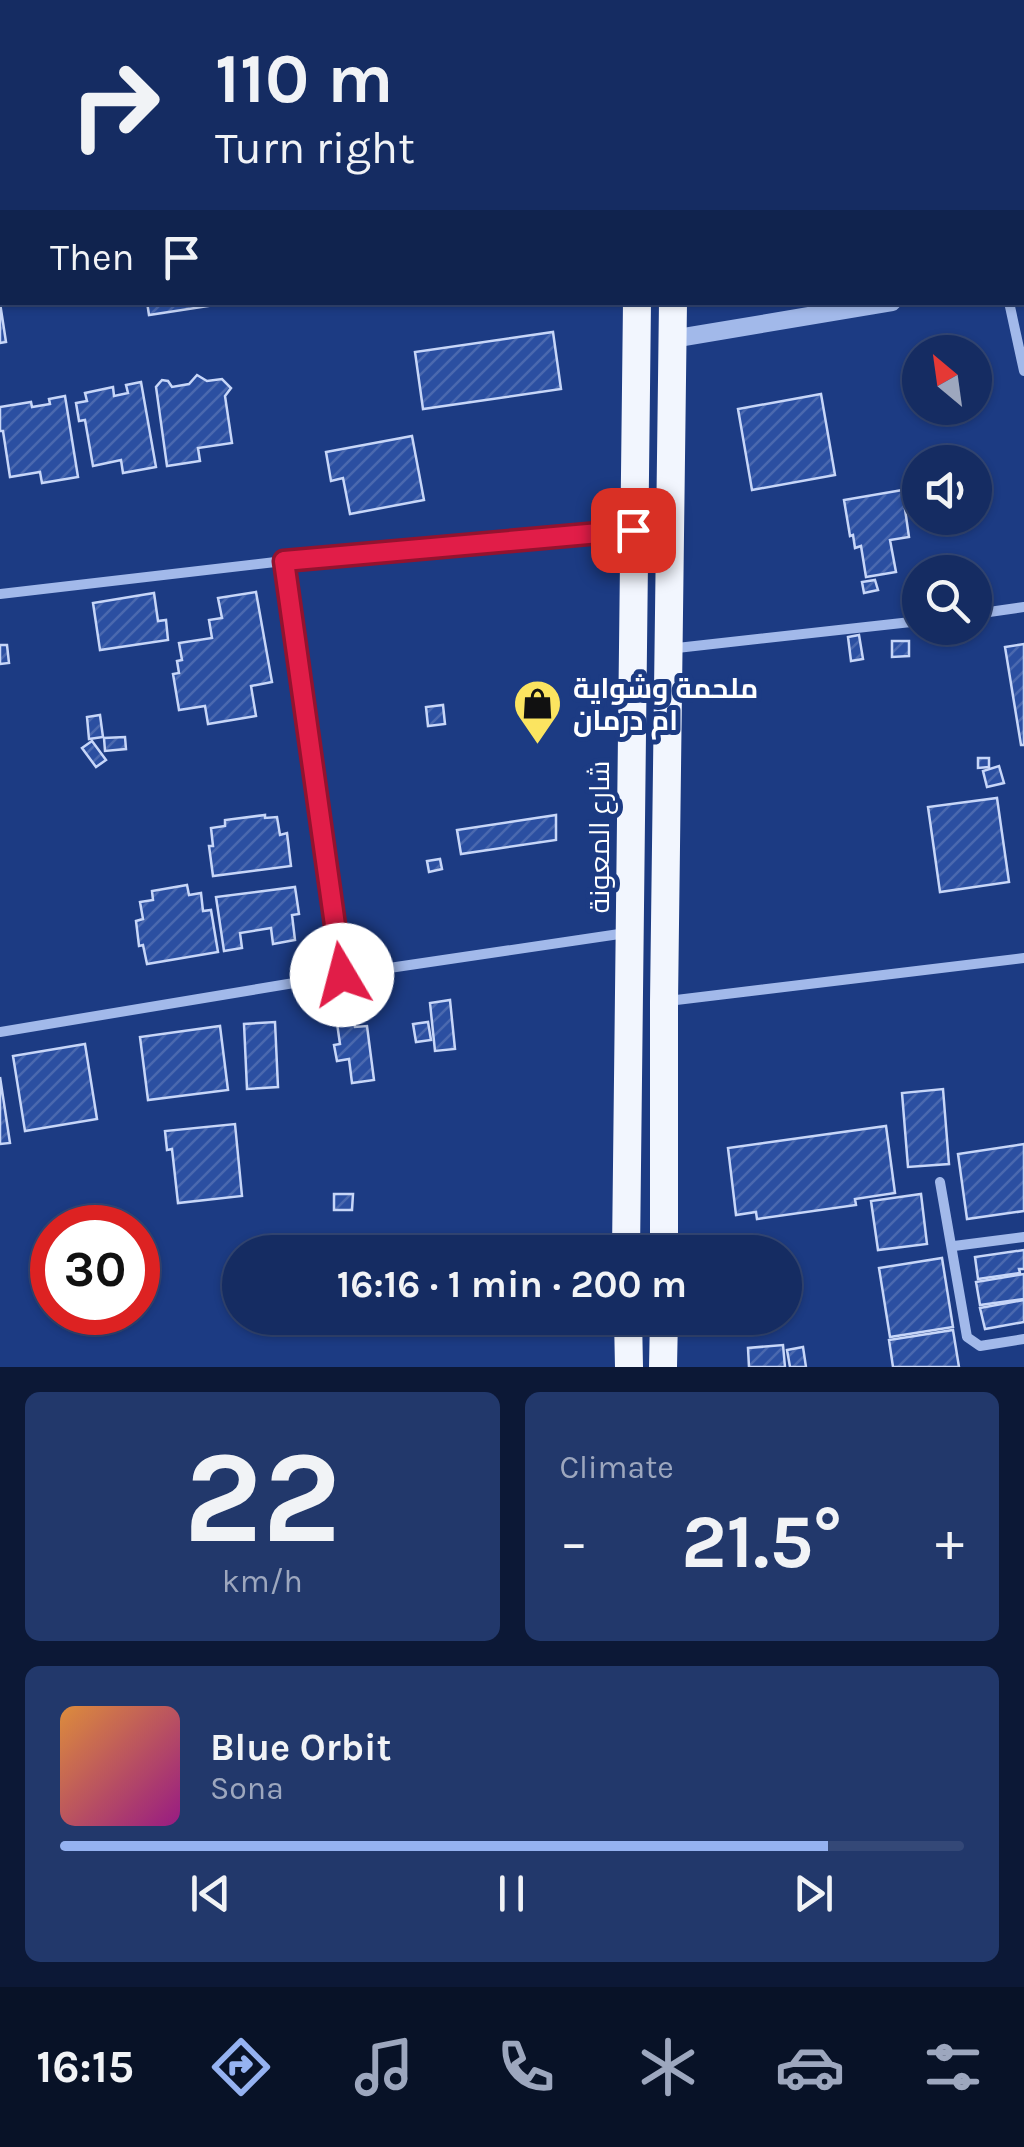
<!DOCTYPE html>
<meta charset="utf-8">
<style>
body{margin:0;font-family:Karla,Cairo,sans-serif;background:#22386b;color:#f1f3f6;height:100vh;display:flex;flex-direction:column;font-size:38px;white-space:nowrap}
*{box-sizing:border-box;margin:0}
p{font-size:32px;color:#9da7be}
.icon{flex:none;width:55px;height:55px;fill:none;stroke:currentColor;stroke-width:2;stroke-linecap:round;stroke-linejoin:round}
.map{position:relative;height:1367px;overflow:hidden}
.drawer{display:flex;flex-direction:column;gap:25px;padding:25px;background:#0c1836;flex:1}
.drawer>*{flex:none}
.guide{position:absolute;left:0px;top:0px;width:1025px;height:305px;box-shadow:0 2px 8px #0004,0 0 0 2px #344877;background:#152c62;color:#f1f3f6;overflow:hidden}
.needle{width:65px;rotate:331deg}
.buttons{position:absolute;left:902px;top:335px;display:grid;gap:20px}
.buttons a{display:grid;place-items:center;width:90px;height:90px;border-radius:50%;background:#152c62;box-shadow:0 2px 8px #0004,0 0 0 2px #344877;font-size:50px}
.speed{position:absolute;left:30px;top:1205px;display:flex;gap:20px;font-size:50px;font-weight:700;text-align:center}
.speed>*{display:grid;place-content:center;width:130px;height:130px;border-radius:50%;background:#152c62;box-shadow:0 2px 8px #0004,0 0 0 2px #344877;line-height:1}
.speed .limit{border:15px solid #d22;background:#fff;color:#111}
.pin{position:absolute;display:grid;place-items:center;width:85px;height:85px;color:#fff;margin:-42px;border-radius:20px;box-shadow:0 5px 15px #0006}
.me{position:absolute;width:110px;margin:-55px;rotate:352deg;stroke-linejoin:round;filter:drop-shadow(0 0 8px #0008)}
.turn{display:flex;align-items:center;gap:35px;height:210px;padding:0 50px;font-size:45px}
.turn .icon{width:130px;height:130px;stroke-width:2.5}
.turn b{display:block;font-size:70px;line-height:85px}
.then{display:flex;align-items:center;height:95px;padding:0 50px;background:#0003;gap:20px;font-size:38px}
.big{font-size:75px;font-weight:700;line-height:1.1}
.drawer .tile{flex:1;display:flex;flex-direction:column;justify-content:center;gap:15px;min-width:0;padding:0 35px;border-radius:15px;background:#22386b}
.drawer .dial{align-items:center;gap:0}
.dial b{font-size:130px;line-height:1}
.song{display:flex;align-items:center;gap:30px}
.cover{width:120px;height:120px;border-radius:15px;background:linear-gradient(135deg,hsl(30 70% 55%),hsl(310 70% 35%))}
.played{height:10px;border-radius:5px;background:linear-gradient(90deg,#95b2f1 85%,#344877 85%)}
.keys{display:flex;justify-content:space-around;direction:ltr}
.heat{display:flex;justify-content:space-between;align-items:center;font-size:55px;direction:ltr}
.drawer .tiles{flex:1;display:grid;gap:25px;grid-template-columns:1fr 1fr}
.tile:last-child{grid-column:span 2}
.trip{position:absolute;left:222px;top:1235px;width:580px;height:100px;border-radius:50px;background:#152c62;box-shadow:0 2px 8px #0004,0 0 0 2px #344877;font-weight:700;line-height:100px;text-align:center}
.tab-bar{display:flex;height:160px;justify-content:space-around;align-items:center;background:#081227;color:#9da7be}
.tab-bar .icon{width:70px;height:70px}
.tab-bar .current{color:#95b2f1}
.tab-bar b{font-size:45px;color:#f1f3f6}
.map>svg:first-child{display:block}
.building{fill:url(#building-hatch);stroke:#c7d6f8;stroke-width:2.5}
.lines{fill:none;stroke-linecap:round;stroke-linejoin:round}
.minor{stroke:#a2b9ea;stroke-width:10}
.tertiary{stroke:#a2b9ea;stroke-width:18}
.trunk{stroke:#f2f6fe;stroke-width:28}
.route-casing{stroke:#92132f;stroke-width:25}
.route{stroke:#e11d48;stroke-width:18}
.labels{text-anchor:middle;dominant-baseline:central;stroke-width:10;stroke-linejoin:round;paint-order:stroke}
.poi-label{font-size:28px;font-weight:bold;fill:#fff;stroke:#1c3b83;text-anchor:start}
.street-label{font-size:28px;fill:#fff;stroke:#1c3b83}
</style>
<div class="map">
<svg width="1024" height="1367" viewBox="0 0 1024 1367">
<defs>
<pattern id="building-hatch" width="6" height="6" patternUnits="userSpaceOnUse" patternTransform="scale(2.5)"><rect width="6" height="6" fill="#2b4fa1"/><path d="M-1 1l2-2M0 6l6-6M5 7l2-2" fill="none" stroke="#4b69af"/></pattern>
</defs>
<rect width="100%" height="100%" fill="#1c3b83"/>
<g class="building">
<rect x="72" y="0" width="54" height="2"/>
<rect x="774" y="0" width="54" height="2"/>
<path d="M147 302H215V305L149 315Z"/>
<path d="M0 303 6 342 0 343Z"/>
<path d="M553 332 561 389 423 409 415 352Z"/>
<path d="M197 375 207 381 222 379 231 388 225 396 232 443 198 448 200 461 167 466 156 387 162 380 168 381 172 387 189 384Z"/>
<path d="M141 382 156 467 123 473 121 460 93 466 85 420 79 421 76 403 87 401 85 393 113 387 114 396 128 393 126 385Z"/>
<path d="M821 394 835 475 752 490 738 409Z"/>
<path d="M65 396 78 477 42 483 40 472 10 477 3 431H0V407L31 402 32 407 50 404 49 399Z"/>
<path d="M412 436 424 500 350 514 343 478 331 481 326 452Z"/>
<path d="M920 487V507L905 509 909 537 890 540 896 572 866 577 861 546 855 548 853 535 850 536 844 500Z"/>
<path d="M875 580 878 590 864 593 862 582Z"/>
<path d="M256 592 272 682 251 686 256 716 208 724 205 706 179 710 173 674 179 673 177 661 182 660 179 643 212 638 209 620 222 618 218 598Z"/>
<path d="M154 593 158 621 166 620 168 640 100 650 93 603Z"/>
<path d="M859 635 863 659 851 661 848 637Z"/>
<path d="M892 641H909V656L892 657Z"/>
<path d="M1024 644V745H1021L1005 647Z"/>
<path d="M0 645H7L9 663 0 664Z"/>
<path d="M443 705 445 724 428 726 426 707Z"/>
<path d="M100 715 103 737 89 739 87 717Z"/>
<path d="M125 737 126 749 105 751 104 738Z"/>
<path d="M92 741 106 760 96 767 82 748Z"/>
<path d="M978 758H989V767L978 768Z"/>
<path d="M999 766 1004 783 987 787 983 771Z"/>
<path d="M997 798 1009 882 940 892 928 807Z"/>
<path d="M265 815V818L277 817 280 835 287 833 291 866 213 876 209 846H213L211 828 225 826V820Z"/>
<path d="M556 815V840L461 854 457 830Z"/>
<path d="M440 859 442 869 429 872 427 861Z"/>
<path d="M187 885 189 895 201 893 203 911 211 910 218 952 147 964 143 945 139 946 136 921 143 919 140 902 153 900 152 891Z"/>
<path d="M295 887 299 914 292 915 295 940 273 944 271 928 240 933 242 948 224 951 216 897Z"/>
<path d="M450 1000 455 1049 435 1051 430 1003Z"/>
<path d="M354 1021 355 1027 367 1026 374 1080 352 1083 349 1059 337 1061 334 1045 340 1044 337 1023Z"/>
<path d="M275 1022 278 1087 247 1089 244 1024Z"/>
<path d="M428 1022 431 1040 416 1042 413 1024Z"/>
<path d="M220 1026 228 1090 148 1100 140 1037Z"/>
<path d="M85 1044 97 1119 25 1131 13 1056Z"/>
<path d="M0 1077 10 1143 0 1144Z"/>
<path d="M943 1089 949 1164 908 1167 902 1093Z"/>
<path d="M235 1124 242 1196 178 1203 172 1149 167 1150 165 1131Z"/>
<path d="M886 1126 895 1193 855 1199 856 1205 757 1219 756 1212 736 1215 728 1148Z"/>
<path d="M1024 1144V1211L967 1219 958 1154Z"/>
<path d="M334 1194H353L352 1210H334Z"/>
<path d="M921 1194 927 1244 878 1250 871 1201Z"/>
<path d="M1024 1250V1269H1019L1020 1273 978 1279 975 1257Z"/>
<path d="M942 1258 953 1327 890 1337 879 1268Z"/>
<path d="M1024 1274V1299L980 1305 976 1282Z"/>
<path d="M1024 1300V1322L985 1329 980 1308Z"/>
<path d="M953 1330 959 1367H893L889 1340Z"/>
<path d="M783 1345 785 1367H749L748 1348Z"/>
<path d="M803 1347 806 1367H790L787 1350Z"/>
</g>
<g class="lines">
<g class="minor">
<path d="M51 0V2"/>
<path d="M228 0V2"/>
<path d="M389 0V2"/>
<path d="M942 2V0"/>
<path d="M0 96H2"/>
<path d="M1022 103H1024"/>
<path d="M1009 302 1024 371"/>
<path d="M284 561 342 975"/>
<path d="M0 594 284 561 631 530"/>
<path d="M975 614 1024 607"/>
<path d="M668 649 920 621"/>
<path d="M668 1001 1024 958"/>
<path d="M0 1032 342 975 626 933"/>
<path d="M940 1182 967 1337 980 1346 1024 1339"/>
<path d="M954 1246 1024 1237"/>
</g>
<g class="tertiary">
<path d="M1022 281H1024"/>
<path d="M672 339 892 302"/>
</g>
<g class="trunk">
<path d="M640 0V2"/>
<path d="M673 0V2"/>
<path d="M626 1252 637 302"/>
<path d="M664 1252V1002L673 302"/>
<path d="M628 1318 629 1367"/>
<path d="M663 1367 664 1318"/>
</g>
</g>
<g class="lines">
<defs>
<path id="route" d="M342 975 284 561 633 530"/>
</defs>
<use href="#route" class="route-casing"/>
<use href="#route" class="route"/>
</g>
<defs>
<symbol id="shop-pin" viewBox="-11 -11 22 30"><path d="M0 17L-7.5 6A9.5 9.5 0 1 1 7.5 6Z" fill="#fbe460" stroke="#1c3b83"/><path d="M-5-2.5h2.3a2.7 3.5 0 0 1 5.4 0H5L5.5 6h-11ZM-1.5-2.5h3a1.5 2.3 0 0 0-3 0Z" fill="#111"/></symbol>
</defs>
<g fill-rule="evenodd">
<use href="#shop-pin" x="510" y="676" width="55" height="75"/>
</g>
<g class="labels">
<g class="poi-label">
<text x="573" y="688">ملحمة وشواية<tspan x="573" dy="32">ام درمان</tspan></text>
</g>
<g class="street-label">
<text transform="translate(599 837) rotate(-90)">شارع المعونة</text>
</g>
</g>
</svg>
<div class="buttons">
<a><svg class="needle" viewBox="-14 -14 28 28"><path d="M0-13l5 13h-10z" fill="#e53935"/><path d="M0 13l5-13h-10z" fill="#9da7be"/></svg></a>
<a><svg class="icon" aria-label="sound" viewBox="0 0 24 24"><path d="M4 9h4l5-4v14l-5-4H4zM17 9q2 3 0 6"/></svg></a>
<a><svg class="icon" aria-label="search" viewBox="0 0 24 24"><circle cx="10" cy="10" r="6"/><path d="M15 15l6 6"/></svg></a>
</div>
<div class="speed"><div class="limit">30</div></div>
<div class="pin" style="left:633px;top:530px;background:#d93025"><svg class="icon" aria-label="arrive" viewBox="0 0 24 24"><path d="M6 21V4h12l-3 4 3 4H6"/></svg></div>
<svg class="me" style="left:342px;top:975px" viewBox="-20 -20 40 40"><circle r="19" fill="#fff"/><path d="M0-13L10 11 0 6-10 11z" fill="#e11d48"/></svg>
<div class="trip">16:16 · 1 min · 200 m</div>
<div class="guide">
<div class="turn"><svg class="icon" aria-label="right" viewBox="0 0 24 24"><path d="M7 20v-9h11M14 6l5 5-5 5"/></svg><div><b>110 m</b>Turn right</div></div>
<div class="then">Then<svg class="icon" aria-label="arrive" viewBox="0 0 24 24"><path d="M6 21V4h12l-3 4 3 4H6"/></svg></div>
</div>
</div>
<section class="drawer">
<div class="tiles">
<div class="tile dial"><b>22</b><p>km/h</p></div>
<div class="tile"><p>Climate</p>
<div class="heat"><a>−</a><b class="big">21.5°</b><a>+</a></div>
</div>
<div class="tile">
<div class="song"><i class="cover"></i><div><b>Blue Orbit</b><p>Sona</p></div></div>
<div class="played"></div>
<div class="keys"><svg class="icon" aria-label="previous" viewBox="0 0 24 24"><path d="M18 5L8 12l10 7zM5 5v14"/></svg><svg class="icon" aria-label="pause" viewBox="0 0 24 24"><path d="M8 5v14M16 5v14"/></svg><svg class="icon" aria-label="next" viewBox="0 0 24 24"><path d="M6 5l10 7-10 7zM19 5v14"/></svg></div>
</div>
</div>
</section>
<nav class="tab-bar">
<b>16:15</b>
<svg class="icon current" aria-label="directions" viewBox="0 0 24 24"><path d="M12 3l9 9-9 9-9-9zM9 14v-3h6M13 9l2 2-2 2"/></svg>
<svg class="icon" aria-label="music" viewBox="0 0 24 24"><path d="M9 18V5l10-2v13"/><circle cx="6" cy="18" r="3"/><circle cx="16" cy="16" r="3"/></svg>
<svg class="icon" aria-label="phone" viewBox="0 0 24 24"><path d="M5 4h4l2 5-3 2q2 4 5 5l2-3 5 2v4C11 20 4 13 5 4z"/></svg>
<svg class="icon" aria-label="climate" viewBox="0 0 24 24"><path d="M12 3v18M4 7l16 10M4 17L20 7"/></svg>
<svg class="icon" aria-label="car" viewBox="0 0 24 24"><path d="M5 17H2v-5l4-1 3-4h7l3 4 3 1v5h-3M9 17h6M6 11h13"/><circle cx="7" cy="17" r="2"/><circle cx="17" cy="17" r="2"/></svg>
<svg class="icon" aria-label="filters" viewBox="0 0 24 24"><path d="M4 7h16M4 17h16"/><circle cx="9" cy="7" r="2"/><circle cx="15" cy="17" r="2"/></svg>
</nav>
